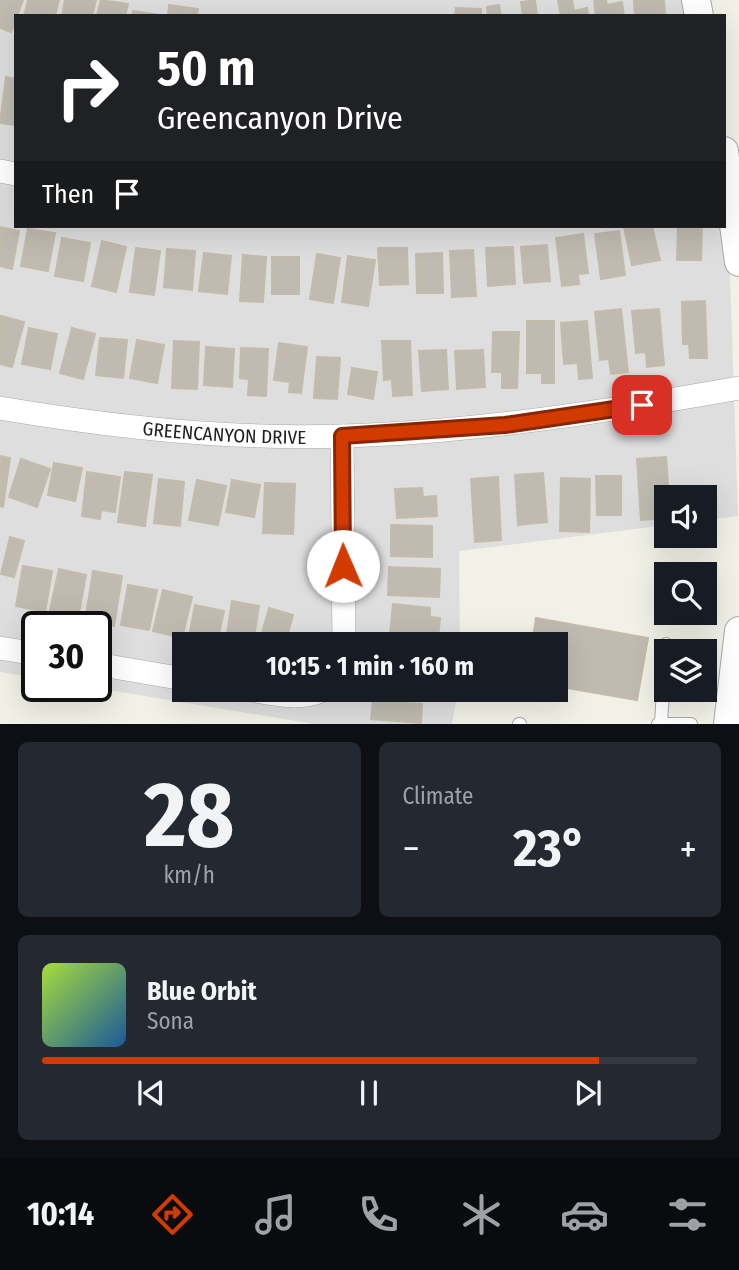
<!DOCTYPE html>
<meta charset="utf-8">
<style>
body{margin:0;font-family:"Fira Sans Condensed",sans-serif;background:#242831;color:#f1f3f6;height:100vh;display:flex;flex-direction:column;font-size:26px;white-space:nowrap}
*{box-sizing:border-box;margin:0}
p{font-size:23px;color:#9ea1a6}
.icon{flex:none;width:38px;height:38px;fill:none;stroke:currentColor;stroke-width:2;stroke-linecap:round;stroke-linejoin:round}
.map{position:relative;height:724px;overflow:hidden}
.details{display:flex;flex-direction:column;gap:18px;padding:18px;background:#0d0f14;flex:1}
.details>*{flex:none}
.guide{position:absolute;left:14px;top:14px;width:712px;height:214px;border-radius:0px;box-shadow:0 7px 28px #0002;background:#202124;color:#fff;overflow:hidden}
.controls{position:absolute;left:654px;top:485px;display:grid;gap:14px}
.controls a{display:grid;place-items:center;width:63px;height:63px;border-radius:0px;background:#171b24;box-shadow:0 7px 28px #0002;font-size:35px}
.speed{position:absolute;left:21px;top:611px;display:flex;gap:14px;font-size:35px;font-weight:700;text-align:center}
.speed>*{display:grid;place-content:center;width:91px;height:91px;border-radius:50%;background:#171b24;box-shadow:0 7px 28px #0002;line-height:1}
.speed .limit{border:4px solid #111;border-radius:10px;background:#fff;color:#111}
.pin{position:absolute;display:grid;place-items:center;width:60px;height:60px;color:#fff;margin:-30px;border-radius:14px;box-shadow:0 4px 10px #0006}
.me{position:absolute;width:77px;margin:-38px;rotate:359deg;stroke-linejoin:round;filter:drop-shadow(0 0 5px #0008)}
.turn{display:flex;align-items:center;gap:24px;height:147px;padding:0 28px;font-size:32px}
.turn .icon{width:91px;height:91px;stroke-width:2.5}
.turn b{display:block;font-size:49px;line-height:60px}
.then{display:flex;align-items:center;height:66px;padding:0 28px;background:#0003;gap:14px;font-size:26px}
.big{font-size:52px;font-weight:700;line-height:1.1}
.details .tile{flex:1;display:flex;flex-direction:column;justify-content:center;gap:10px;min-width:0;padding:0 24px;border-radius:10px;background:#242831}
.details .dial{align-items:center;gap:0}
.dial b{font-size:91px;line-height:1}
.song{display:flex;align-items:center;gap:21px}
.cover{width:84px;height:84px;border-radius:10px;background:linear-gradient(135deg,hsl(80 70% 55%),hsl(210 70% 35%))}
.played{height:7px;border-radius:4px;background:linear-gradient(90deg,#d23a00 85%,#363941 85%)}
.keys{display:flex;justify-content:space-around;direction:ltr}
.heat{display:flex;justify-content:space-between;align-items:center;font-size:38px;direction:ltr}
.details .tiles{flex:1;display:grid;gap:18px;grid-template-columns:1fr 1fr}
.tile:last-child{grid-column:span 2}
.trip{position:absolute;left:172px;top:632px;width:396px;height:70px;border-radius:0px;background:#171b24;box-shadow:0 7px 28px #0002;font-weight:700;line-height:70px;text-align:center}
.dock{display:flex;height:112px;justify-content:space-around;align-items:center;background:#090b0e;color:#9ea1a6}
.dock .icon{width:49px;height:49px}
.dock .current{color:#d23a00}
.dock b{font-size:32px;color:#f1f3f6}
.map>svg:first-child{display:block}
.residential{fill:#dfdede}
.building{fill:#bfbbb0;stroke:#c4bca9;stroke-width:2}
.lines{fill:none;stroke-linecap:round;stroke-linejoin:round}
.service-casing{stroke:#a8a8a8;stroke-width:14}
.minor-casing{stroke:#a8a8a8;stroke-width:24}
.tertiary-casing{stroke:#a8a8a8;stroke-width:30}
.service{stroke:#fff;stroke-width:12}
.minor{stroke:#fff;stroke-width:23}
.tertiary{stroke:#fff;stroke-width:28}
.route-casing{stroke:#882600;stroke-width:18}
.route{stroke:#d23a00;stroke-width:12}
.labels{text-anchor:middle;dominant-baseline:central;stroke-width:5;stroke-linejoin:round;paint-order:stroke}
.street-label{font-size:19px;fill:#212121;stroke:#fff}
</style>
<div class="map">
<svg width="739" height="724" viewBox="0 0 739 724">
<rect width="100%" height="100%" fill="#f2f1e7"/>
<path class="residential" d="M0 0H684L687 16H16V226H722L730 274 738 516 705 520V497H667V525L459 551 460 644H184V690H458L452 724H314L84 686H96V626H37V678L0 672Z"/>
<g class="building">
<path d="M0 0H23L11 32 0 28Z"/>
<path d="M28 0H59L55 16H24Z"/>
<path d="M65 0H96L92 16H62Z"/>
<path d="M101 0 128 4 125 16H97Z"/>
<path d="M535 0 537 16H523L521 2Z"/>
<path d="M558 0H572L574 11 587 8 588 16H561Z"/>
<path d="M594 0H606L607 5 622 2 624 16H596Z"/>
<path d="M634 0H664L665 16H635Z"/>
<path d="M169 5 198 9 197 16H168Z"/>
<path d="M499 5 501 16H488L487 7Z"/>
<path d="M456 8 481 9V16H455Z"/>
<path d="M133 11 161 15V16H132Z"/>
<path d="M6 77 16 79V125L0 123Z"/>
<path d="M652 226 660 260 632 265 624 227Z"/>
<path d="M678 226H702L701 260H677Z"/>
<path d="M0 227 19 231 12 269 0 266Z"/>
<path d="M28 229 55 233 48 271 21 266Z"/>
<path d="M619 231 625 275 601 279 595 234Z"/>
<path d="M583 234 588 273 578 274 579 284 562 286 556 238Z"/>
<path d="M62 238 90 243 83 281 55 276Z"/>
<path d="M102 241 126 247 116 292 92 286Z"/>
<path d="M547 245 550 281 524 283 521 247Z"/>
<path d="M513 247 515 284 488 286 486 248Z"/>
<path d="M136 248 160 251 154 295 130 292Z"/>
<path d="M378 248H407L408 284 380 285Z"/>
<path d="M167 249 195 251 192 290 164 287Z"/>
<path d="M473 250 476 296 452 297 450 251Z"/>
<path d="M204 253 231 256 227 294 199 291Z"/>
<path d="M442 253 443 293H417L416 254Z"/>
<path d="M317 254 340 258 333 303 310 299Z"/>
<path d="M243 255 266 257 263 302 240 301Z"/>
<path d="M348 256 375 260 368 306 342 302Z"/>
<rect x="272" y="257" width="27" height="37"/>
<path d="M705 301 707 358H690L689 344H683L682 302Z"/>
<path d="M621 309 628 372 611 374 609 359 600 360 595 312Z"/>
<path d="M659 309 664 365 647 367 646 352 636 353 632 311Z"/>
<path d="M1 316 24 322 12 367 0 364Z"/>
<path d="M527 321H554V383H542V373H527Z"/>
<path d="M587 321 592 378 579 379 578 363 564 364 561 323Z"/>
<path d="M29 328 57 334 50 369 22 364Z"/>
<path d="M72 328 95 334 83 379 60 373Z"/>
<path d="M493 332H519L517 388H502V372H492Z"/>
<path d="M100 338 127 340 123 378 96 375Z"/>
<path d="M137 340 164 345 157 383 130 378Z"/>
<path d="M174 341 199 342 197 389 172 388Z"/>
<path d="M382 341H410L412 395 393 396 392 379 384 380Z"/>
<path d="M279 343 307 347 301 393 289 392 290 382 274 380Z"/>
<path d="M206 347 234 349 232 387 204 385Z"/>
<path d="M241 348 268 349 266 396 248 395 249 379 240 378Z"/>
<path d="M446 350 448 389 422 391 419 351Z"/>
<path d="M483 350 485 387 457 389 455 351Z"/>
<path d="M317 357 340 358 337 399 314 398Z"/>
<path d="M352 368 377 372 373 399 348 394Z"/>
<path d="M0 456 10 458 3 507 0 506Z"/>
<path d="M666 457 669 497H667V518L641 520 637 459Z"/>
<path d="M21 459 50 469 37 507 9 497Z"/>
<path d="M54 463 82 468 75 501 48 495Z"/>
<path d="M87 472 120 477 115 512 101 510 100 519 82 516Z"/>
<path d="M125 472 152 475 145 526 118 522Z"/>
<path d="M543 473 547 522 518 525 515 475Z"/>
<path d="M596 476H621V515H597Z"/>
<path d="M498 477 501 540 475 542 471 479Z"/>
<path d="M561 478 590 479 589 532 560 531Z"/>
<path d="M159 479 184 482 180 526 154 523Z"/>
<path d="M197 480 226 486 218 525 189 520Z"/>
<path d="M232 480 260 485 254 517 226 512Z"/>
<path d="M265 483 295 484 293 534 263 533Z"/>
<path d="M422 488 423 497 436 496 437 516 397 518 395 489Z"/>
<path d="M391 525 432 526V557L391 556Z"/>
<path d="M10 537 24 541 14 577 1 574Z"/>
<path d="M23 566 52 571 45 612 16 606Z"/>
<path d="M389 567 440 569 439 597 388 595Z"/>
<path d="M59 569 86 575 79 613 63 610 62 618 49 615Z"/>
<path d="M93 571 122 576 114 626 85 622Z"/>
<path d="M128 585 157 590 149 630 121 625Z"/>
<path d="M163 590 192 597 182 638 153 631Z"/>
<path d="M232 601 259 606 253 644 226 640Z"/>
<path d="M393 604 430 608V617L440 618 438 639 390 634Z"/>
<path d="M195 605 224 611 217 643 189 637Z"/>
<path d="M269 608 293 615 285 644H259Z"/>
<path d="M536 618 648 638 637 700 555 686V644H532Z"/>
<path d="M393 692 408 693 407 703 422 704 421 723 371 719 373 697 393 699Z"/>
</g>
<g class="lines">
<defs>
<g id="service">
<path d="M661 723 666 644"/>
<path d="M519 724H520"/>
<path d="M658 724H691"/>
</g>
<g id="minor">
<path d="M0 171 16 174"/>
<path id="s1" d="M0 408C112 427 230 440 344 436 477 432 608 411 739 388"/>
<path d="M342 436 344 644"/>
<path d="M0 648 37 654"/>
<path d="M96 664 184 679"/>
<path d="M250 690C274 694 299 701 323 690"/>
</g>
<g id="tertiary">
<path d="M696 0 699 16"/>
<path d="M724 151 739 262"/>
<path d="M728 724 739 631"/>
</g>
</defs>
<use href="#service" class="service-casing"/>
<use href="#minor" class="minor-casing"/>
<use href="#tertiary" class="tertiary-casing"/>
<use href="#service" class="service"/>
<use href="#minor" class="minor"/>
<use href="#tertiary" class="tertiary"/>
</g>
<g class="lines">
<defs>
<path id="route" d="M343 566 342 436 505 425 642 405"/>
</defs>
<use href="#route" class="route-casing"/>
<use href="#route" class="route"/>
</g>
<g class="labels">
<g class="street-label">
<text stroke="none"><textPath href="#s1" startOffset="226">GREENCANYON DRIVE</textPath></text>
</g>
</g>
</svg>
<div class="controls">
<a><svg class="icon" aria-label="sound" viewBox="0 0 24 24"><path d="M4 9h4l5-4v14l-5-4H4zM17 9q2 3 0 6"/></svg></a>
<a><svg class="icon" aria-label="search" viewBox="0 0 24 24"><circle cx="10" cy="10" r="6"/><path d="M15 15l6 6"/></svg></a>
<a><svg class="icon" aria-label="layers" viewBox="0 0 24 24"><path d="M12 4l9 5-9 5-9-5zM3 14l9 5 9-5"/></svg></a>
</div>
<div class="speed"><div class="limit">30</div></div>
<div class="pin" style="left:642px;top:405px;background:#d93025"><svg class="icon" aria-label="arrive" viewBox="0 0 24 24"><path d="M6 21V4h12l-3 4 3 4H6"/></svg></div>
<svg class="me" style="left:343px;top:566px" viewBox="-20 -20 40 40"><circle r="19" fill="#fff"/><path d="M0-13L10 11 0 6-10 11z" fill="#d23a00"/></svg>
<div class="trip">10:15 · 1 min · 160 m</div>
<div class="guide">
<div class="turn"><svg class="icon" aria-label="right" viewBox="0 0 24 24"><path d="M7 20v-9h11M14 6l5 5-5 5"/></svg><div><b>50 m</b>Greencanyon Drive</div></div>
<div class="then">Then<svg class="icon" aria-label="arrive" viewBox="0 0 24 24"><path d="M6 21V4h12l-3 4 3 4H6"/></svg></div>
</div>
</div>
<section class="details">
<div class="tiles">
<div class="tile dial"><b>28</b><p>km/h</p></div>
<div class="tile"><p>Climate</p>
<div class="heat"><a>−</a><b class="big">23°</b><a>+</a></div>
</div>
<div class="tile">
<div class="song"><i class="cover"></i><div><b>Blue Orbit</b><p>Sona</p></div></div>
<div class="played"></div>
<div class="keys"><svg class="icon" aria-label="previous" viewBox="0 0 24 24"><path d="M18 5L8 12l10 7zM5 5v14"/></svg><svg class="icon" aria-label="pause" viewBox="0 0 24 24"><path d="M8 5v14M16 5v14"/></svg><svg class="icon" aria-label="next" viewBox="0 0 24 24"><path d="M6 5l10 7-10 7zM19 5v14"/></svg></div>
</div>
</div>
</section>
<nav class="dock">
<b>10:14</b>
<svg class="icon current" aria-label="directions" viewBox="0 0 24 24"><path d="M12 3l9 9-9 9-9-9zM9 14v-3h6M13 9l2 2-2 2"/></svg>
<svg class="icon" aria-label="music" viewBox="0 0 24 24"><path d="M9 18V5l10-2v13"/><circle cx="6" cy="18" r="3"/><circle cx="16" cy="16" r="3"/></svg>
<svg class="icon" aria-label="phone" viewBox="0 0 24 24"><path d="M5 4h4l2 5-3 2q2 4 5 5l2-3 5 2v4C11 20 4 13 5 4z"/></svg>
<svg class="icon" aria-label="climate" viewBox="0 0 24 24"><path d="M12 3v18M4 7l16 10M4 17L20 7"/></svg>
<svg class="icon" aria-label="car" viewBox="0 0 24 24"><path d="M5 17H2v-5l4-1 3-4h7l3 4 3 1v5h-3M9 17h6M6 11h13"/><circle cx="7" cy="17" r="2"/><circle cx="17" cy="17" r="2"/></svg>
<svg class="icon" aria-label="filters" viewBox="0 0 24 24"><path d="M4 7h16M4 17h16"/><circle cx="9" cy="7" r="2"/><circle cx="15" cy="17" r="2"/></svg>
</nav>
